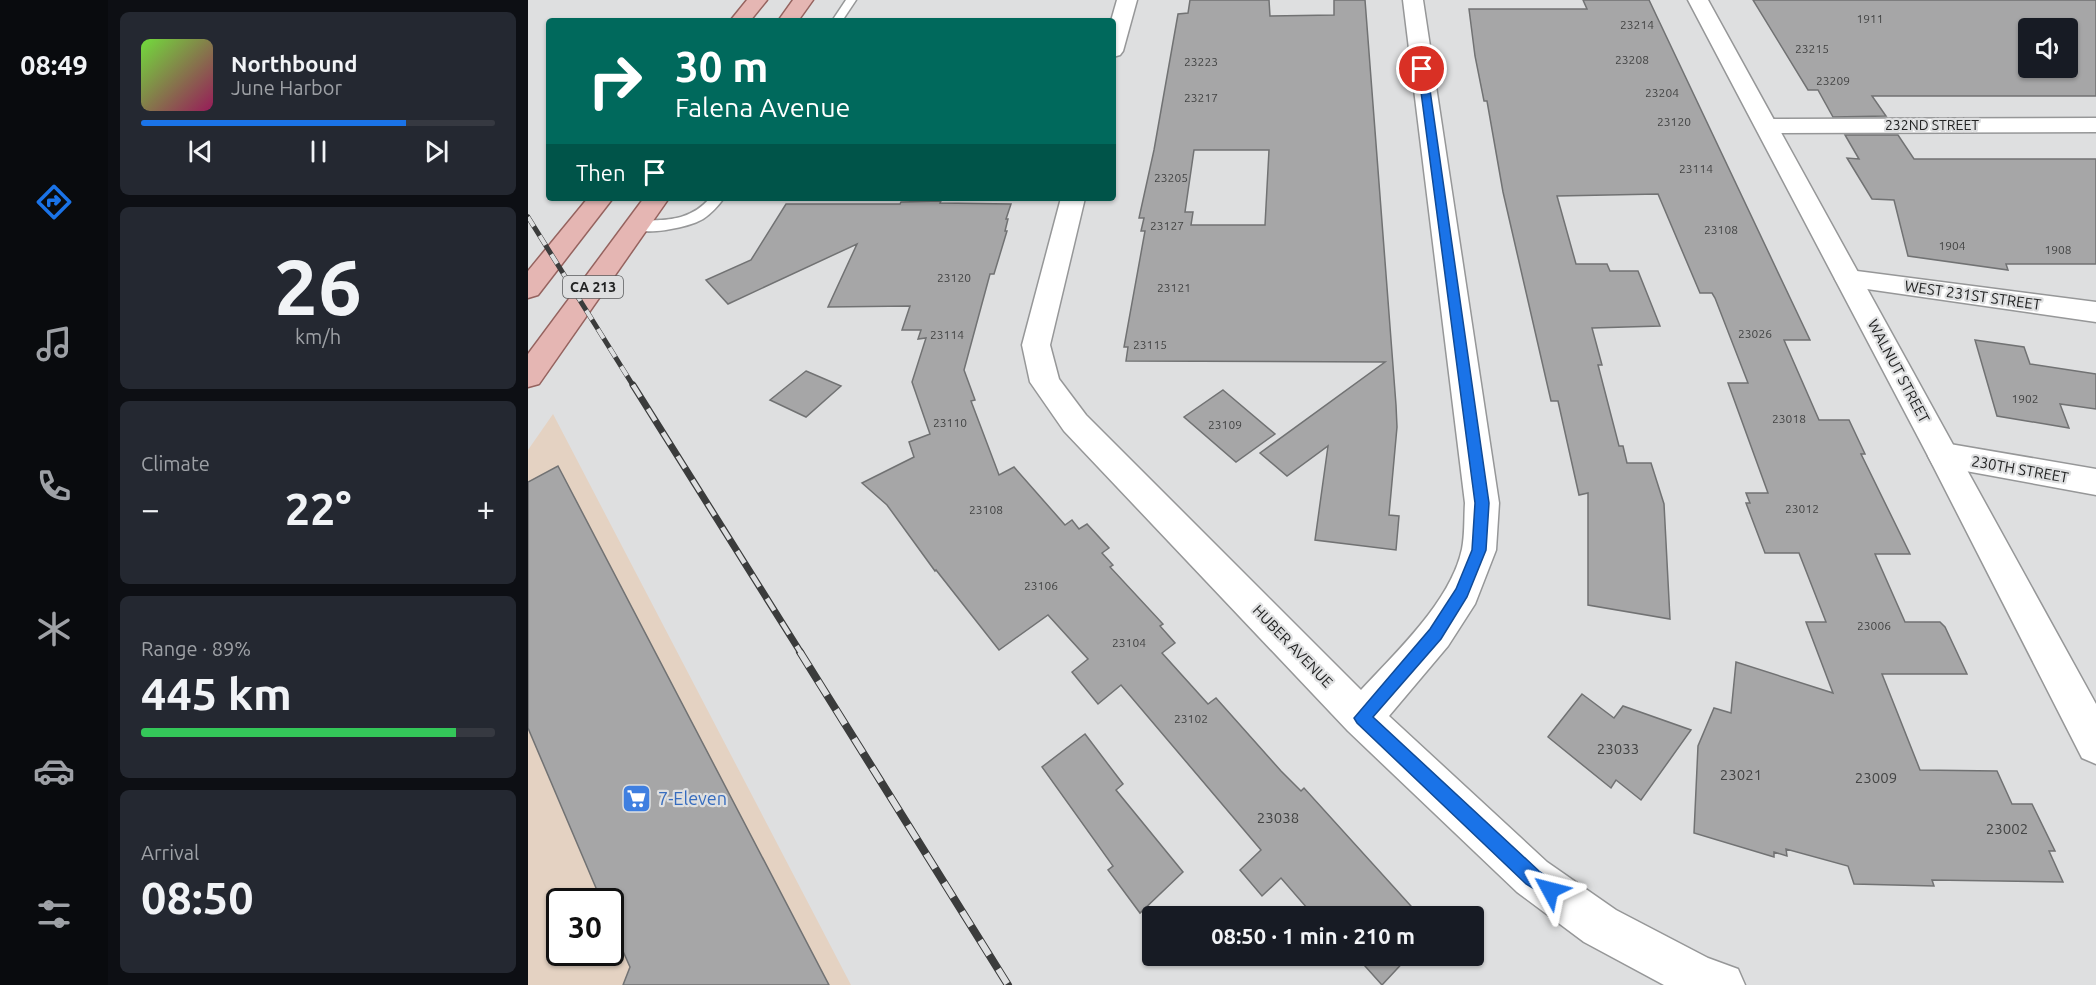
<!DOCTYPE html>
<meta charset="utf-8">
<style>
body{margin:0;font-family:Ubuntu,sans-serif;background:#242831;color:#f1f3f6;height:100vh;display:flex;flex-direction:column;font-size:22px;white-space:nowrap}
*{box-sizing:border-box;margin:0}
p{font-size:20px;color:#9ea1a6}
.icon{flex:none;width:33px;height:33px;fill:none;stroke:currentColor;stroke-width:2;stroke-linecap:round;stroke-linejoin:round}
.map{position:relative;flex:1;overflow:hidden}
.side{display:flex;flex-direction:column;gap:12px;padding:12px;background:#0d0f14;width:420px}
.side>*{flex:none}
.guide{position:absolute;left:18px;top:18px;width:570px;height:183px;border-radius:6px;box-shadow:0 2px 4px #0004;background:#00695c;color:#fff;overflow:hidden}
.fabs{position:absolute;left:1490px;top:18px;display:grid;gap:12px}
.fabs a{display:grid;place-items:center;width:60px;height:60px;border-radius:6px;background:#171b24;box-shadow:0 2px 4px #0004;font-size:30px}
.speed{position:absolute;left:18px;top:888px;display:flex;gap:12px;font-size:30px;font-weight:700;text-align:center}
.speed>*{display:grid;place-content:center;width:78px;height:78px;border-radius:50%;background:#171b24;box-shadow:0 2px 4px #0004;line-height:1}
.speed .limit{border:3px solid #111;border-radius:9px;background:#fff;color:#111}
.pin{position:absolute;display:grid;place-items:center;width:51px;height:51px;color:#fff;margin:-26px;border:3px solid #fff;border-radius:50%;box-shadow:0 2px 6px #0007}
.me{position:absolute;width:66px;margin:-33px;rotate:308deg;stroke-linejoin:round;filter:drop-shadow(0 0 4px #0008)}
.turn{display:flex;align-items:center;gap:21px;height:126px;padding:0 30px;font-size:27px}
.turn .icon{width:78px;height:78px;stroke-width:2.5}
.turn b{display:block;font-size:42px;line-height:51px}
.then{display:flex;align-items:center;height:57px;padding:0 30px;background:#0003;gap:12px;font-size:22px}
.big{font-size:45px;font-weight:700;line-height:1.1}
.side .widget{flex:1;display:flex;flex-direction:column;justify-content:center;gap:9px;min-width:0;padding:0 21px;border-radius:9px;background:#242831}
.side .dial{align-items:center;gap:0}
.dial b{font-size:78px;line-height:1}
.song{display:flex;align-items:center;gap:18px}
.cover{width:72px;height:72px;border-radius:9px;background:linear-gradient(135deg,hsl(100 70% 55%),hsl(330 70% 35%))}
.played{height:6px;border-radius:3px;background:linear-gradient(90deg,#1a73e8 75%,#363941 75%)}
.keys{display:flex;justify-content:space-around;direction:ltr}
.heat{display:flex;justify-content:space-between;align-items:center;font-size:33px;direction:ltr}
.charge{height:9px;border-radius:4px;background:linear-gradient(90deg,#34c759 89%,#363941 0)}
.trip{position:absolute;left:614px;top:906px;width:342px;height:60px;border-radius:6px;background:#171b24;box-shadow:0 2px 4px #0004;font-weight:700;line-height:60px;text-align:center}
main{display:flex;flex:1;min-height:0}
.dock{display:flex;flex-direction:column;width:108px;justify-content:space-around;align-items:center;background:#090b0e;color:#9ea1a6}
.dock .icon{width:42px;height:42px}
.dock .current{color:#1a73e8}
.dock b{font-size:27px;color:#f1f3f6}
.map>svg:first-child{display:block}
.commercial{fill:#e4d2c2;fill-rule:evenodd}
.building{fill:#a6a6a7;stroke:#717273;stroke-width:1.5;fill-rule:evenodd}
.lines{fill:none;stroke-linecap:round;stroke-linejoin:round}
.lane-casing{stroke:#969798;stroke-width:3}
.street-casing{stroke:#969798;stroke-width:3}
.secondary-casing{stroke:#969798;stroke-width:3}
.primary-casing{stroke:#95635f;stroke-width:3}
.lane{fill:#fff;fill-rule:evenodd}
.street{fill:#fff;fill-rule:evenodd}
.secondary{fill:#fff;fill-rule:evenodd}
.primary{fill:#e5b6b3;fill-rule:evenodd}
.rail-far2-casing{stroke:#3b3c3c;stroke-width:5}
.rail-far1-casing{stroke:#3b3c3c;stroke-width:7}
.rail-casing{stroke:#3b3c3c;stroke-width:8}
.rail-far2{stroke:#dedfe0;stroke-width:4;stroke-dasharray:11;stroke-linecap:butt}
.rail-far1{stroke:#dedfe0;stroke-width:4.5;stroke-dasharray:14;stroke-linecap:butt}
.rail{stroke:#dedfe0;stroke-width:6;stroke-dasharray:17;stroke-linecap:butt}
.route{fill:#1a73e8;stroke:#114b97;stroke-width:1.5}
.labels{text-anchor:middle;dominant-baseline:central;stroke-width:4.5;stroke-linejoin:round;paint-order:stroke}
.number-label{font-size:12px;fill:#434444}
.far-street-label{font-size:14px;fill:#222323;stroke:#dedfe0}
.shield{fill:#dedfe0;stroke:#5a5b5c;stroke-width:1.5}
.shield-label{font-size:14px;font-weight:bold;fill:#222323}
.street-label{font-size:15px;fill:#222323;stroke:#dedfe0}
.near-number-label{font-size:15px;fill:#434444}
.near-shop-label{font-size:18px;fill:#366cbe;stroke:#dedfe0;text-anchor:start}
</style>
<main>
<nav class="dock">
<b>08:49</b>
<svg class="icon current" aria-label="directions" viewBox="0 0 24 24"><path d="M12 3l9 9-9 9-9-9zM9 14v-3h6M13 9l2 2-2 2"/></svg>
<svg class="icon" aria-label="music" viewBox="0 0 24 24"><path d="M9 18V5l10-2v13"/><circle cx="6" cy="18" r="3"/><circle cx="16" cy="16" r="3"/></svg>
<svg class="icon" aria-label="phone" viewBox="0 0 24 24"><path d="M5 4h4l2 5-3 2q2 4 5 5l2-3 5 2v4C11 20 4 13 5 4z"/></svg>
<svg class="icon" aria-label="climate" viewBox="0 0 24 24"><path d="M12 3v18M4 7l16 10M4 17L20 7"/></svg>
<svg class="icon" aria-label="car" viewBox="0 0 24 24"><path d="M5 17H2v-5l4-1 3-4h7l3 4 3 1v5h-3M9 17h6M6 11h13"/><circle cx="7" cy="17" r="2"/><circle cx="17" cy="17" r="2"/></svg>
<svg class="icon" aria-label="filters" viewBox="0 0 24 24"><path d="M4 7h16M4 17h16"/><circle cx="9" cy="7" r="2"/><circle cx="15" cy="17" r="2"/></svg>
</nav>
<section class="side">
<div class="widget">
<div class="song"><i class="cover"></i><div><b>Northbound</b><p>June Harbor</p></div></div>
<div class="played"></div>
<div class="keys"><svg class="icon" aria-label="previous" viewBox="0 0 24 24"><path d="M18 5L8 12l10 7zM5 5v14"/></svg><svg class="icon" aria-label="pause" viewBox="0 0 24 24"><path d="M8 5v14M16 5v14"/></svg><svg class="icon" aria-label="next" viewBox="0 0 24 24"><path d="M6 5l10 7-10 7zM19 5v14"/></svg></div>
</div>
<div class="widget dial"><b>26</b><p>km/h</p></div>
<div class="widget"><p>Climate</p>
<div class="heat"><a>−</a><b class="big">22°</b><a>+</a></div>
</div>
<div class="widget"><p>Range · 89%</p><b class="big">445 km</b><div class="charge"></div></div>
<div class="widget"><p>Arrival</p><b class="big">08:50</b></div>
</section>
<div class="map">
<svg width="1568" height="985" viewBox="0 0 1568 985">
<rect width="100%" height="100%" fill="#dedfe0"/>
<path class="commercial" d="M25 414 323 985H0V450ZM32 902H82V952H32Z"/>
<g class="building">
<path d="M662 0H741L742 16 806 15V0H837L868 405 869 427 861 515 871 516 868 550 787 540 800 446 759 476 732 453 857 362 598 361 600 347H596L617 231H613L616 218H611L626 150 650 14 660 13ZM666 150H741L737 225H663L665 212H657Z"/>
<path d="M1055 0H1121L1282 340H1256L1291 420H1321L1337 454H1333L1382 554H1347L1377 622H1412L1417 627 1439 674H1354L1392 770 1469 771 1484 804H1504L1527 851H1521L1535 882 1404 880 1406 886 1326 884 1320 866 1258 849 1259 856 1246 852V857L1166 833 1170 746 1186 708 1203 713 1208 662 1305 693 1278 622H1298L1271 553H1237L1218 503H1222L1218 493H1240L1200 383H1220L1187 298 1184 293H1172L1130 194 1029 196 1048 264H1079L1082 271H1110L1132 326 1064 328 1074 365H1070L1091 446H1095L1099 463H1123L1136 504 1142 619 1060 605V493L1051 495 1030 401H1023L975 192 959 101H956L947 56 941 9H1059Z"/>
<path d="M1225 0H1568V96H1344L1358 116 1305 117 1290 90H1280ZM1500 28H1539V68H1500Z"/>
<path d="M1317 135H1370L1386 159H1568V264H1478L1480 270 1380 256 1366 200 1344 199 1319 158 1331 159Z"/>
<path d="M413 201 412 203 483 204 478 219H480L477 231H479L466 274H462L436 370 447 400 443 401 471 475 486 467 537 525 544 520 551 529 559 524 581 548 574 553 585 565 582 567 635 624 632 626 647 643 634 653 680 704 688 698 753 771 773 791 776 788 892 916H786L753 878 734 896 712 870 733 850 593 685 570 704 544 672 560 659 520 615 471 650 408 570 407 571 359 505 334 483 386 457 381 442 402 434 384 382 398 338 390 339 393 330H374L382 306 300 307 329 244 200 304 178 280 223 260 258 204H372L373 202Z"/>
<path d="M1447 340 1496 347 1502 364 1568 374V409L1532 404 1541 428 1469 416Z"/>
<path d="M278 371 313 386 278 417 242 400Z"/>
<path d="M695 390 747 434 708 462 656 417Z"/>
<path d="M30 466 301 985H95L102 967 82 922V902H74L0 728V482Z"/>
<path d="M1054 694 1086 718 1095 706 1163 730 1113 800 1088 780 1083 788 1020 737Z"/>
<path d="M557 734 595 784 588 790 655 872 612 913 580 870 585 866 514 767Z"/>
<path d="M828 956H881L854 985Z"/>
</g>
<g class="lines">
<defs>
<g id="lane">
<path d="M318 0H328L314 21H304Z"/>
<path d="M182 198H196C190 206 184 213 175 219 162 227 113 238 101 226 113 213 153 232 182 198Z"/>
</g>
<g id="street">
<path d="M589 0H609L595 51 592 55 585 57 583 21Z"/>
<path d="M875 0H895L971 503 968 550 947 604 920 646 861 716 1019 862 1088 910 1180 958 1210 969 1217 985H1136L1056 942 989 892 820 731 536 431 502 382 494 345 533 198H557L522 345 531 379 558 415 833 690C868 652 923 601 934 549 937 534 936 518 937 503Z"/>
<path d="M1568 118V132L1240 133 1232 131 1229 126 1232 121 1240 119Z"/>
<path d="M1321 270 1568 302V322L1311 285 1307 279 1311 273Z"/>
<path d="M1416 443 1568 469V495L1405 465 1400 456 1405 447Z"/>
</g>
<path id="secondary" d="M1160 0H1180L1568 704V764L1554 758 1400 456Z"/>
<g id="primary">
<path d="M219 0H239L222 21H202Z"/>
<path d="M265 0H285L270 21H250Z"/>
<path d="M60 198H85L10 295 0 298V271Z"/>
<path d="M116 198H141L11 384 0 387V354Z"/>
</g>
</defs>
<use href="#lane" class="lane-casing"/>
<use href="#street" class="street-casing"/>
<use href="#secondary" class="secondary-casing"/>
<use href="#primary" class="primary-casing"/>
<use href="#lane" class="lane"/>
<use href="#street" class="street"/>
<use href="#secondary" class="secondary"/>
<use href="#primary" class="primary"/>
<defs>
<path id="rail-far2" d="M0 217 106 387"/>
<path id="rail-far1" d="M105 385 273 653"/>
<path id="rail" d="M272 652 480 985"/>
</defs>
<use href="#rail-far2" class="rail-far2-casing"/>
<use href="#rail-far1" class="rail-far1-casing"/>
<use href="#rail" class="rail-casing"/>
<use href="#rail-far2" class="rail-far2"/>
<use href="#rail-far1" class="rail-far1"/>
<use href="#rail" class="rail"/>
</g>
<path class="route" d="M894 66 899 69 961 503 958 550 939 597 913 639 845 717 1011 871 1028 883 1031 890 1028 896 1022 899 998 884 829 723 826 718 902 629 928 589 944 550 947 503 890 69Z"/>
<defs>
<symbol id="supermarket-square" viewBox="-11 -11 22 22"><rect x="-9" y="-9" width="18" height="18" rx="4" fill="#3f7fe0" stroke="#dedfe0"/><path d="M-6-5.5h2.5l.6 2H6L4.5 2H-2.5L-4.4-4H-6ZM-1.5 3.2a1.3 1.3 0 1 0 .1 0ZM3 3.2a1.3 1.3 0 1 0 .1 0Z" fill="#fff"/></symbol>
</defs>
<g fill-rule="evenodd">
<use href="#supermarket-square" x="92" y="782" width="33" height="33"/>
</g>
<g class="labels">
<g class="number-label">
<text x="1342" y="18">1911</text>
<text x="1109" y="24">23214</text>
<text x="1284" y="48">23215</text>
<text x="1104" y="59">23208</text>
<text x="673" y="61">23223</text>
<text x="1305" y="80">23209</text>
<text x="1134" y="92">23204</text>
<text x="673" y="97">23217</text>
<text x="1146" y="121">23120</text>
<text x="1168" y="168">23114</text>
<text x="643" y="177">23205</text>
<text x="639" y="225">23127</text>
<text x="1193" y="229">23108</text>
<text x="1424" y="245">1904</text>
<text x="1530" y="249">1908</text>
<text x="426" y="277">23120</text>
<text x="646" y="287">23121</text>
<text x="1227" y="333">23026</text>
<text x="419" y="334">23114</text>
<text x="622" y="344">23115</text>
<text x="1497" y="398">1902</text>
<text x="1261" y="418">23018</text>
<text x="422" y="422">23110</text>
<text x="697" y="424">23109</text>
<text x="1274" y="508">23012</text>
<text x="458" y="509">23108</text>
<text x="513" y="585">23106</text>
<text x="1346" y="625">23006</text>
<text x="601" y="642">23104</text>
<text x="663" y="718">23102</text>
</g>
<g class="far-street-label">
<text x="1404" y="125">232ND STREET</text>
</g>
<rect class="shield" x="35" y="276" width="60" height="22" rx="4.5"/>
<g class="shield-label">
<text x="65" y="287">CA 213</text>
</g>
<g class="street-label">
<text transform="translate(1445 295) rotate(8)">WEST 231ST STREET</text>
<text transform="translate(1371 371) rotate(62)">WALNUT STREET</text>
<text transform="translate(1492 469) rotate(10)">230TH STREET</text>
<text transform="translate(765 646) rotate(46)">HUBER AVENUE</text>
</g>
<g class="near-number-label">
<text x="1090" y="748">23033</text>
<text x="1213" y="774">23021</text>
<text x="1348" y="777">23009</text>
<text x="750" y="817">23038</text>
<text x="1479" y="828">23002</text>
</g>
<g class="near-shop-label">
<text x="130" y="798">7-Eleven</text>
</g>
</g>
</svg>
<div class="fabs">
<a><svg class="icon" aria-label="sound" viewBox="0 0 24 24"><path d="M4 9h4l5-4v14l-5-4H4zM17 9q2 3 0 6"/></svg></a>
</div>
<div class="speed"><div class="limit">30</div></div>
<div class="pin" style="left:894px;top:69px;background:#d93025"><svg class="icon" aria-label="arrive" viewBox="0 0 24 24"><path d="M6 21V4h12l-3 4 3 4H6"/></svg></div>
<svg class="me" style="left:1022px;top:890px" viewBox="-20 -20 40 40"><path d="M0-17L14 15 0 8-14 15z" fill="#1a73e8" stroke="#fff" stroke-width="4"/></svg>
<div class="trip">08:50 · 1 min · 210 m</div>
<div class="guide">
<div class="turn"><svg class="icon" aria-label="right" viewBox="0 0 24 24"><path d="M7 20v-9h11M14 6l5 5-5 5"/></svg><div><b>30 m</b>Falena Avenue</div></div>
<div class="then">Then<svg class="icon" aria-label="arrive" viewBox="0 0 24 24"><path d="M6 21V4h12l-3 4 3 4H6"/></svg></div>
</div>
</div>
</main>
